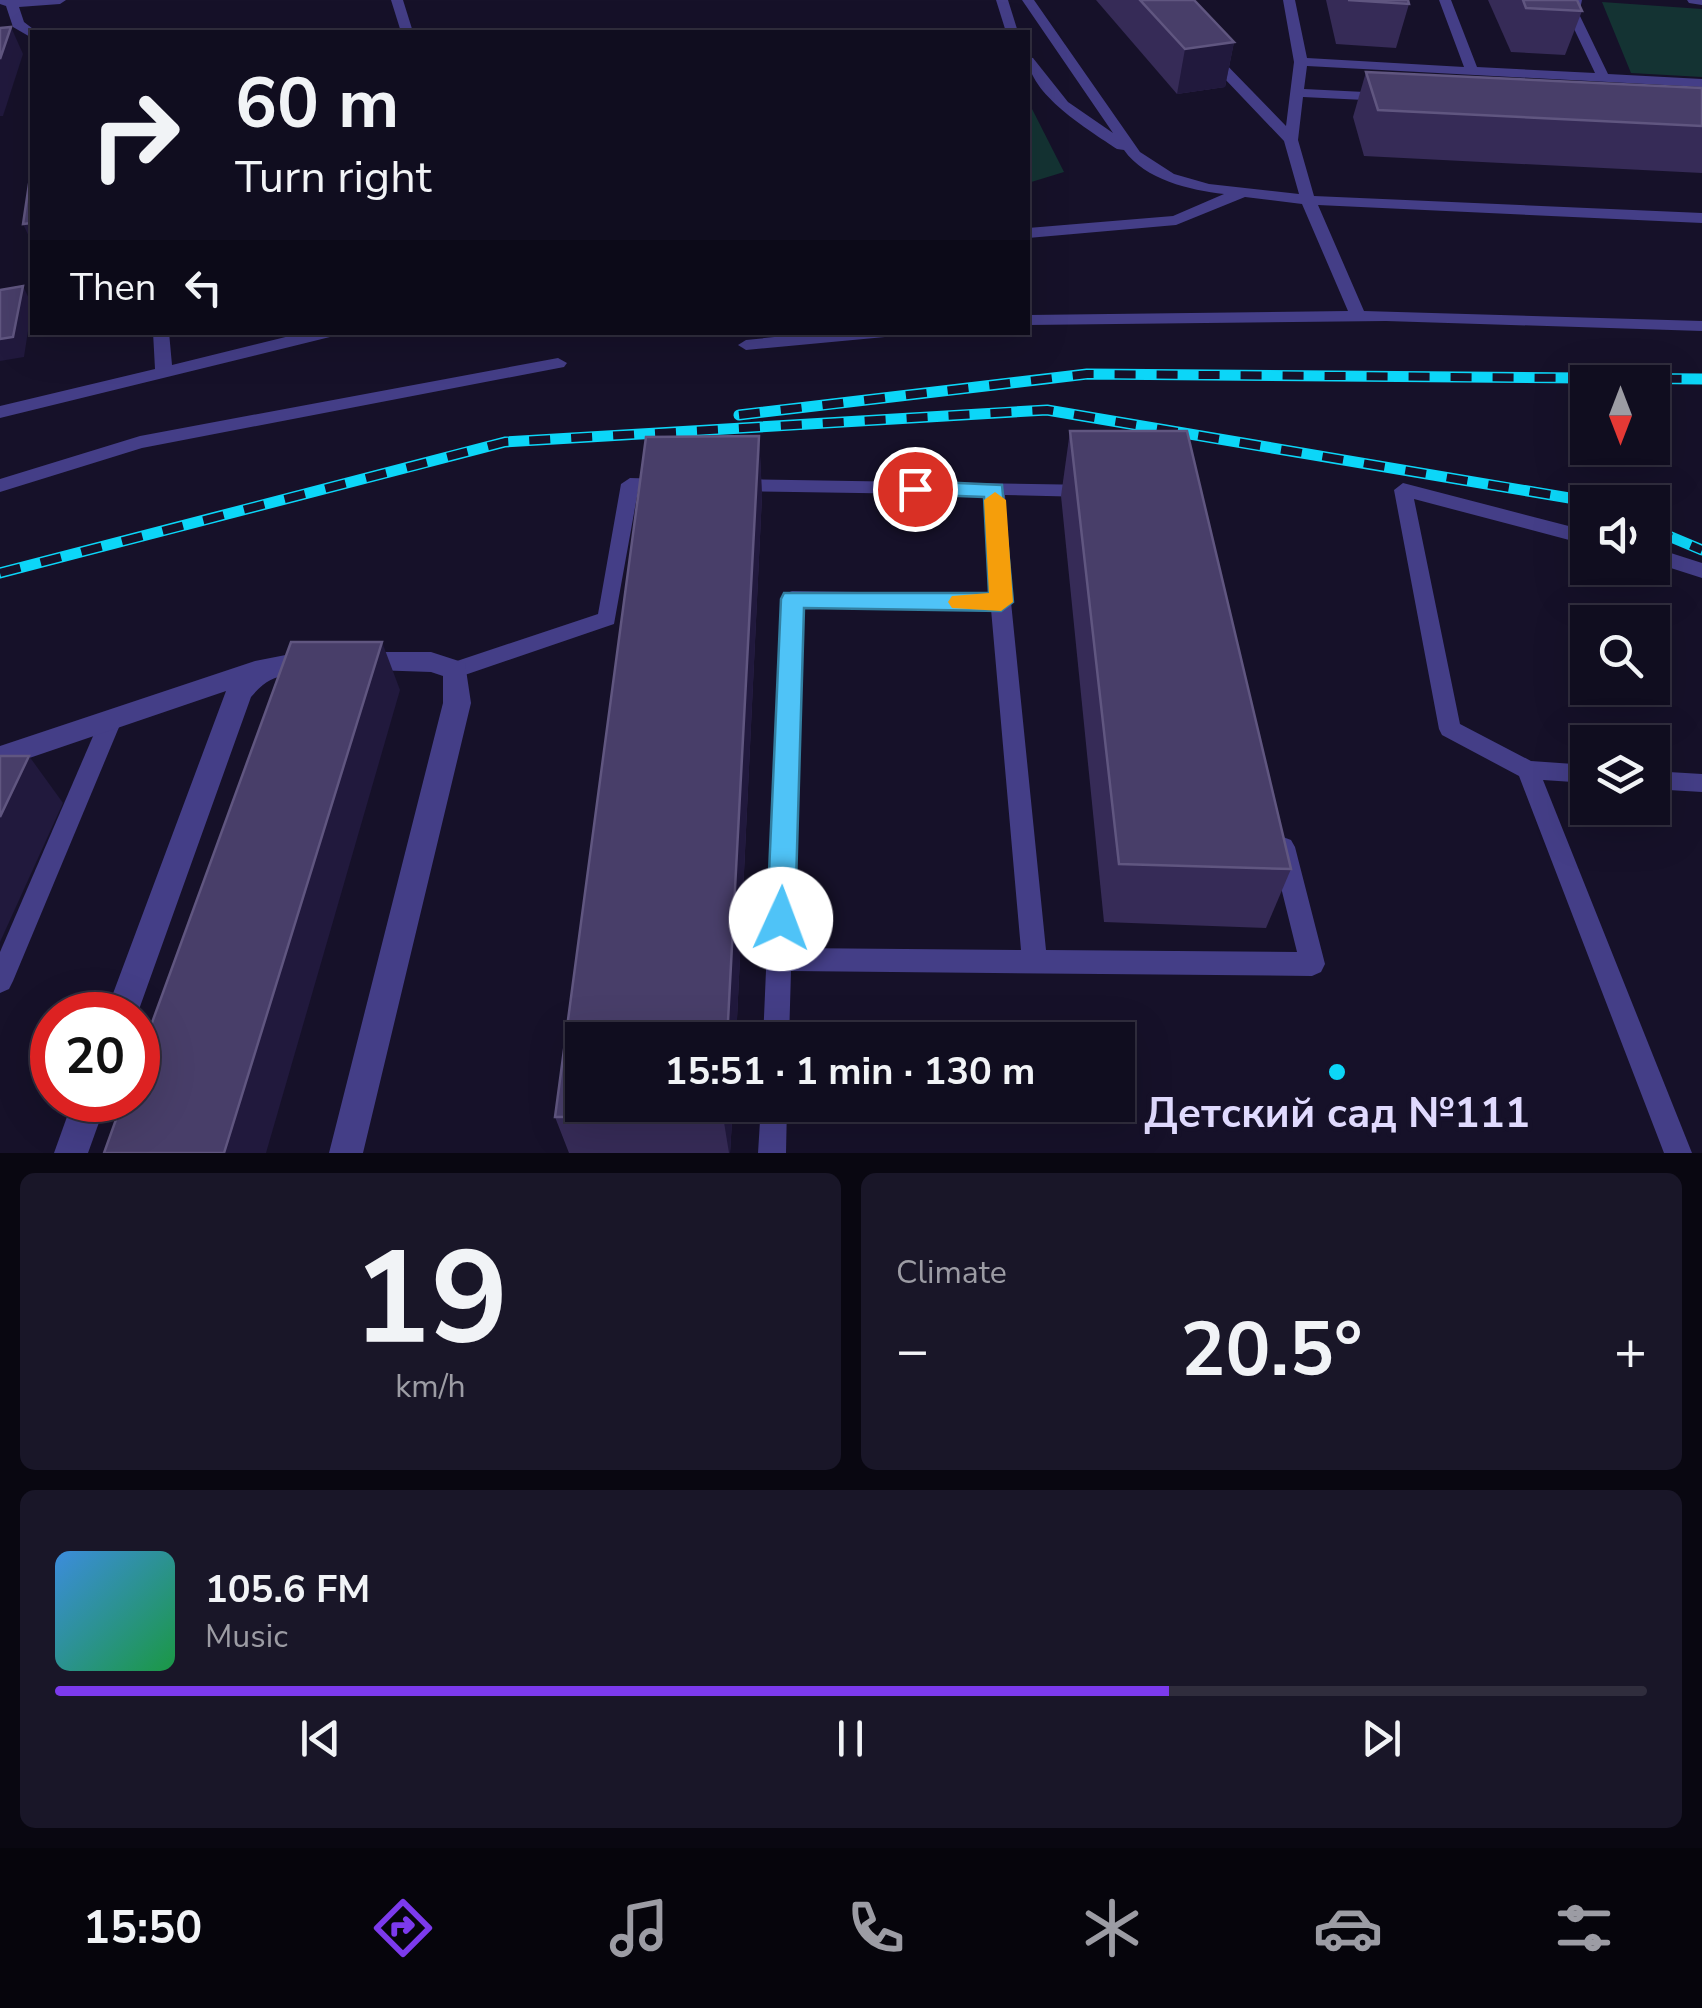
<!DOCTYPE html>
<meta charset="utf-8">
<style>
body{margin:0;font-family:"Nunito Sans",sans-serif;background:#191628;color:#f1f3f6;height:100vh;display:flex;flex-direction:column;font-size:38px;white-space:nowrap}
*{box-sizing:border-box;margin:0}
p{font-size:32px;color:#9c9ca4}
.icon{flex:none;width:55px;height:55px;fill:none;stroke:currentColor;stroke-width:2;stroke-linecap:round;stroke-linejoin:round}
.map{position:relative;height:1153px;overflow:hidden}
.sheet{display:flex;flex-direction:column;gap:20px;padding:20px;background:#090711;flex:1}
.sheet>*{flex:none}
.guide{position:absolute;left:30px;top:30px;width:1000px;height:305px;border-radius:0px;box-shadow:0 10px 40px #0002,0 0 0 2px #302d3d;background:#100d1f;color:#f1f3f6;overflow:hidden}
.needle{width:65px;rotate:180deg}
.fabs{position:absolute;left:1570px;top:365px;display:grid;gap:20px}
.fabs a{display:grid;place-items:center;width:100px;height:100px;border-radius:0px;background:#100d1f;box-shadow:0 10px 40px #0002,0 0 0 2px #302d3d;font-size:50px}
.speed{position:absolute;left:30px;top:992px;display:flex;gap:20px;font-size:50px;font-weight:700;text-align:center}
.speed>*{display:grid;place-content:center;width:130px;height:130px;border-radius:50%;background:#100d1f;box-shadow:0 10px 40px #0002,0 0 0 2px #302d3d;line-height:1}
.speed .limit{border:15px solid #d22;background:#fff;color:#111}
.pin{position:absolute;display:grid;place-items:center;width:85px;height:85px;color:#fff;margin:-42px;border:5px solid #fff;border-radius:50%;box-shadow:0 2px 10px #0007}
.me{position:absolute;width:110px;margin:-55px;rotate:2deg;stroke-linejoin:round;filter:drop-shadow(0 0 8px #0008)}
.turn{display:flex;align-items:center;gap:35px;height:210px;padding:0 40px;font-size:45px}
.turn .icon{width:130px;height:130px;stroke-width:2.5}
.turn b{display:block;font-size:70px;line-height:85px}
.then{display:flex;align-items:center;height:95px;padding:0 40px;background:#0003;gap:20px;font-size:38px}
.big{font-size:75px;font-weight:700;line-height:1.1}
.sheet .card{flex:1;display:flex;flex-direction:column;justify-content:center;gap:15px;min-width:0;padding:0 35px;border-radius:15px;background:#191628}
.sheet .dial{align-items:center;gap:0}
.dial b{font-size:130px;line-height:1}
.song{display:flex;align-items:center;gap:30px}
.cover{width:120px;height:120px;border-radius:15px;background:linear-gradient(135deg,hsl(210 70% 55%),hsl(140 70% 35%))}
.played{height:10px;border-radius:5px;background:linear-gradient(90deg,#7c3aed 70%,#302d3d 70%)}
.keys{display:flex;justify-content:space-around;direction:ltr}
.heat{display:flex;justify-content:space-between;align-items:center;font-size:55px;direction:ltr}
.sheet .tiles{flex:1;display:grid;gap:20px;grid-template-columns:1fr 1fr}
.card:last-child{grid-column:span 2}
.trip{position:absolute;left:565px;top:1022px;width:570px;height:100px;border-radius:0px;background:#100d1f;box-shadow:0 10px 40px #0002,0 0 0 2px #302d3d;font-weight:700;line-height:100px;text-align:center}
.dock{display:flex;height:160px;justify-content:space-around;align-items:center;background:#06050c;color:#9c9ca4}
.dock .icon{width:70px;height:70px}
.dock .selected{color:#7c3aed}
.dock b{font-size:45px;color:#f1f3f6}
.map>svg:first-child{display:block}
.green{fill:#143333}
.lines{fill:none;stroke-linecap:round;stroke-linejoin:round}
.lane{fill:#443e87;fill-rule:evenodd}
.street{fill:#443e87;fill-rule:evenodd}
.rail-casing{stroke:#0cd6f8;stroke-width:11}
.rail{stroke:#161129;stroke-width:8;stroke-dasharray:21;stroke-linecap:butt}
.wall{fill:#362b57}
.shaded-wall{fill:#21193d}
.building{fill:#483e69;stroke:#605680;stroke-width:2.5}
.route{fill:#4fc3f7;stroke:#337fa1;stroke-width:2.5}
.slow{fill:#f59e0b}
.poi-dot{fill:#0cd6f8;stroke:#161129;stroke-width:4}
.labels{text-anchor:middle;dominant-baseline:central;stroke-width:10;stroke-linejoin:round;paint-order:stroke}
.near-poi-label{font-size:42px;font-weight:bold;fill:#e0dafe;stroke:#161129}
</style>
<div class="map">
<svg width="1702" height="1153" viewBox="0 0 1702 1153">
<rect width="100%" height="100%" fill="#161129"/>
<g class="green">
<path d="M1602 2 1702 9V77L1631 73Z"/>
<path d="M1028 101 1064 172 1028 183Z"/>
</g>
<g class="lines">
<g class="lane">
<path d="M0 0H66L60 4 19 7 24 22 37 32H32V38L13 27 6 6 0 4Z"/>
<path d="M391 0H403L413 32H401Z"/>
<path d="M996 0H1008L1018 32H1006Z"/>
<path d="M1022 0H1034L1140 152 1174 174 1209 184 1299 194 1284 141 1204 57 1216 54 1286 126 1294 62 1283 0H1295L1307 58 1464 67 1439 0H1451L1477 67 1595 73 1567 14 1570 0H1582L1579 14 1608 74 1702 79V87L1307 66 1304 89 1385 93 1392 97 1385 101 1303 97 1298 140 1314 196 1702 213V223L1318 205 1364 311 1702 321V331L1386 321 1028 325V315L1348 311 1302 204 1245 197 1176 225 1028 238V228L1173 216 1224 194C1190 190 1145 180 1124 150L1117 149C1089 130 1028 94 1028 57L1033 58 1068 102 1113 133Z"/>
<path d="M1687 0H1702V5L1689 3Z"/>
<path d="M153 332H169L172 365 306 332H338L330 337 0 418V406L155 369Z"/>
<path d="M824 332H893L885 337 746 350 738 345 746 340Z"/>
<path d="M558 358 567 363 564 367 142 448 0 492V479L140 436Z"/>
<path d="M630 478 667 479 676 485 667 491H638L614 624 456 678 448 676 445 670 448 664 598 614 621 484Z"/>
<path d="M736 479 1094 485 1096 490 1094 495 1087 497 1005 495 1011 602 1046 950 1297 952 1271 847 1275 840 1283 837 1291 840 1295 847 1325 964 1321 972 1312 976 791 971 789 1040H763L782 599 785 594 792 591 990 594 986 495 736 491 727 485ZM802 607 991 609 1021 950 792 948Z"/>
<path d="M1403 483 1588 531V545L1414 499 1460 724 1531 761 1588 765V783L1543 780 1692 1153H1664L1519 776 1442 735 1439 729 1394 490Z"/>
<path d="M1652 547 1702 563V578L1652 562Z"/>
<path d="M111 711 119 714 122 720 13 981 9 989 0 993V952L100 720 103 714Z"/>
<path d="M1652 771 1702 774V792L1652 789Z"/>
<path d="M761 1105H787L786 1153H758Z"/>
</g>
<g class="street">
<path d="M301 652 323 655 327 662 323 669C291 680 277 666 251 697L137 1015H105L226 691 0 768V746L255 661Z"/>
<path d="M354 652H431L465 663 471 703 363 1153H329L443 703V676L431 672 345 669 341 662 345 655Z"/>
<path d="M73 1100H107L88 1153H54Z"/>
</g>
<defs>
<g id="rail">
<path d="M739 415 1087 374 1702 379"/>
<path d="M1652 529 1702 550"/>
<path d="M0 573 505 442 1047 410 1593 502"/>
</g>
</defs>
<use href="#rail" class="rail-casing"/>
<use href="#rail" class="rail"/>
</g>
<g class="wall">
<path d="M1096 0H1194L1234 42 1225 87 1177 94Z"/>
<path d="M1326 0H1408L1409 4 1396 48 1336 44Z"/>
<path d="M1488 0H1577L1582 11 1565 55 1511 52Z"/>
<path d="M1366 72 1702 88V173L1364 156 1353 117Z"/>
<path d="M1070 431 1291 869 1266 928 1104 922 1061 496Z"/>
<path d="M759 436 762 495 736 1040H582L733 1105 730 1153H569L555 1117Z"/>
</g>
<g class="shaded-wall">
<path d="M11 27 23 54 3 116H0V59Z"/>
<path d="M1234 42 1225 87 1177 94 1185 49Z"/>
<path d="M32 223V243L23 224Z"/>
<path d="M23 286 32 305 24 357 0 361V339Z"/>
<path d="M759 436 762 495 736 1040H727Z"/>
<path d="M382 642 400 690 266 1153H224Z"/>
<path d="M29 756 63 803 0 942V817Z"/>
<path d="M723 1105H733L730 1153H729L723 1116Z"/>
</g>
<g class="building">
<path d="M1140 0H1194L1234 42 1185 49Z"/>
<path d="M1348 0H1408L1409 4Z"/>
<path d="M1523 0H1577L1582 11 1526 8Z"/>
<path d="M11 27 0 59V28Z"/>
<path d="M1366 72 1702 88V126L1378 110Z"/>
<path d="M29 184H32V223L23 224Z"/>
<path d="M23 286 13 337 0 339V290Z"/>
<path d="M1070 431H1187L1291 869 1119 864Z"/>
<path d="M759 436 727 1040H582V1105H723V1116L555 1117 646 437Z"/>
<path d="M291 642H382L224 1153H104L123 1100H138V1061Z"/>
<path d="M0 756H29L0 817Z"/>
</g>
<path class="route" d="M915 481 1002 485 1013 602 1001 611 804 608 795 919 791 928 781 931 771 928 767 919 781 599 784 593H989L984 497 908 494 905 489Z"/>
<path class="slow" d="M995 492 1006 500 1013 602 1001 611 952 608 948 602 952 596 989 593 984 500Z"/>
<circle class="poi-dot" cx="1337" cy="1072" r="10"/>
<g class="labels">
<g class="near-poi-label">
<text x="1337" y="1113">Детский сад №111</text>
</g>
</g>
</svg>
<div class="fabs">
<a><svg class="needle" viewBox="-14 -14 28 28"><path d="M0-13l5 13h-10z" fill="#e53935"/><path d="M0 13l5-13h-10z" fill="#9c9ca4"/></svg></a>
<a><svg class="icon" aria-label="sound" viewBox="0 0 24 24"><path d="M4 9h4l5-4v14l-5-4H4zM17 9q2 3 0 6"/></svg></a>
<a><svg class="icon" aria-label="search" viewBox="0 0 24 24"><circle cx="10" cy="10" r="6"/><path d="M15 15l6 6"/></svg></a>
<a><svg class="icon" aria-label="layers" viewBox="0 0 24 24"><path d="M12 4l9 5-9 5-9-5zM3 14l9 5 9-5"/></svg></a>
</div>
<div class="speed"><div class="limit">20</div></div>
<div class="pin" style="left:915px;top:489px;background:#d93025"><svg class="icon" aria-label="arrive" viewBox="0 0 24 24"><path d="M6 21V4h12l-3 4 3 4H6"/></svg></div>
<svg class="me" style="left:781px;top:919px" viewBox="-20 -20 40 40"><circle r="19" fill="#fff"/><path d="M0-13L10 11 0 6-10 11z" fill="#4fc3f7"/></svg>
<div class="trip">15:51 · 1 min · 130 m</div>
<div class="guide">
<div class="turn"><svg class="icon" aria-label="right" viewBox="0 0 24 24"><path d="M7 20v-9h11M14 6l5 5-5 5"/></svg><div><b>60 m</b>Turn right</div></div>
<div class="then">Then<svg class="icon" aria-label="left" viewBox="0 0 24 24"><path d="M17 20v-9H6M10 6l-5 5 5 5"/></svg></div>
</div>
</div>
<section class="sheet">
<div class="tiles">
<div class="card dial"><b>19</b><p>km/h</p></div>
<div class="card"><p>Climate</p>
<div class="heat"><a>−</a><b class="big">20.5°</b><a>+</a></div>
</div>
<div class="card">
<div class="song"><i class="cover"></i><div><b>105.6 FM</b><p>Music</p></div></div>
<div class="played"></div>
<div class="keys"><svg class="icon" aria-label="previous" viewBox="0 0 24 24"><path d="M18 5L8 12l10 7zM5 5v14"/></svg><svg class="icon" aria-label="pause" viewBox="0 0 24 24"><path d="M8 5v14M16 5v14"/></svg><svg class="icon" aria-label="next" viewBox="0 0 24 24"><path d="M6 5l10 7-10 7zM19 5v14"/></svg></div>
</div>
</div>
</section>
<nav class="dock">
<b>15:50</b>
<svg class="icon selected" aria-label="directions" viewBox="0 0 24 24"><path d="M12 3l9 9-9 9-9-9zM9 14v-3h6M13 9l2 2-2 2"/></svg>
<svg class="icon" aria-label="music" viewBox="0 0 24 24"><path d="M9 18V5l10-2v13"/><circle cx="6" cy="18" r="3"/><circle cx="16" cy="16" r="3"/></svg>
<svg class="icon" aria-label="phone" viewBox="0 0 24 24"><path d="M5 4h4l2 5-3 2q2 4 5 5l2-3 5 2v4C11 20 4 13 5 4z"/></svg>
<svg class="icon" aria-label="climate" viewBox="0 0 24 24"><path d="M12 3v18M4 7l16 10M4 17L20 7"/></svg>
<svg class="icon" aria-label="car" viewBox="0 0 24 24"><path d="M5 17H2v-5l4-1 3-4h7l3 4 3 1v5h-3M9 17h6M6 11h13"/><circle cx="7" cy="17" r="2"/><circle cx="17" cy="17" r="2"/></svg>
<svg class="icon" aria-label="filters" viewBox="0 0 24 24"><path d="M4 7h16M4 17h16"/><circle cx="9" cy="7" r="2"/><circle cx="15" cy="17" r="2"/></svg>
</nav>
